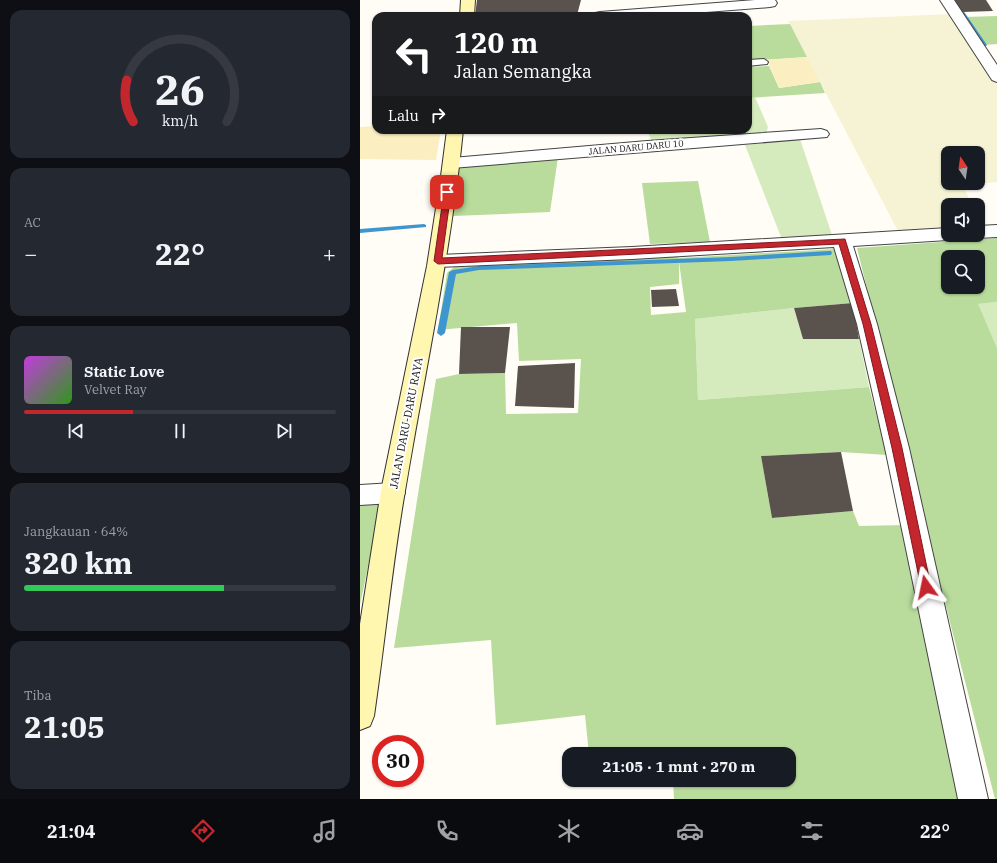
<!DOCTYPE html>
<html lang="id">
<meta charset="utf-8">
<style>
body{margin:0;font-family:"IBM Plex Serif",serif;background:#242831;color:#f1f3f6;height:100vh;display:flex;flex-direction:column;font-size:15px;white-space:nowrap}
*{box-sizing:border-box;margin:0}
p{font-size:13px;color:#9ea1a6}
.icon{flex:none;width:22px;height:22px;fill:none;stroke:currentColor;stroke-width:2;stroke-linecap:round;stroke-linejoin:round}
.map{position:relative;flex:1;overflow:hidden}
.side{display:flex;flex-direction:column;gap:10px;padding:10px;background:#0d0f14;width:360px}
.side>*{flex:none}
.guide{position:absolute;left:12px;top:12px;width:380px;height:122px;border-radius:12px;box-shadow:0 1px 3px #0004;background:#202124;color:#fff;overflow:hidden}
.needle{width:26px;rotate:347deg}
.controls{position:absolute;left:581px;top:146px;display:grid;gap:8px}
.controls a{display:grid;place-items:center;width:44px;height:44px;border-radius:8px;background:#171b24;box-shadow:0 1px 3px #0004;font-size:20px}
.speed{position:absolute;left:12px;top:735px;display:flex;gap:8px;font-size:20px;font-weight:700;text-align:center}
.speed>*{display:grid;place-content:center;width:52px;height:52px;border-radius:50%;background:#171b24;box-shadow:0 1px 3px #0004;line-height:1}
.speed .limit{border:6px solid #d22;background:#fff;color:#111}
.pin{position:absolute;display:grid;place-items:center;width:34px;height:34px;color:#fff;margin:-17px;border-radius:8px;box-shadow:0 2px 6px #0006}
.me{position:absolute;width:44px;margin:-22px;rotate:348deg;stroke-linejoin:round;filter:drop-shadow(0 0 3px #0008)}
.turn{display:flex;align-items:center;gap:14px;height:84px;padding:0 16px;font-size:18px}
.turn .icon{width:52px;height:52px;stroke-width:2.5}
.turn b{display:block;font-size:28px;line-height:34px}
.then{display:flex;align-items:center;height:38px;padding:0 16px;background:#0003;gap:8px;font-size:15px}
.big{font-size:30px;font-weight:700;line-height:1.1}
.side .widget{flex:1;display:flex;flex-direction:column;justify-content:center;gap:6px;min-width:0;padding:0 14px;border-radius:12px;background:#242831}
.side .dial{align-items:center;gap:0}
.dial svg{height:104px;overflow:visible;fill:none;stroke:#363941;stroke-width:7;stroke-linecap:round;text-anchor:middle}
.dial text{fill:#f1f3f6;stroke:none}
.song{display:flex;align-items:center;gap:12px}
.cover{width:48px;height:48px;border-radius:6px;background:linear-gradient(135deg,hsl(290 70% 55%),hsl(110 70% 35%))}
.played{height:4px;border-radius:2px;background:linear-gradient(90deg,#c4262e 35%,#363941 35%)}
.keys{display:flex;justify-content:space-around;direction:ltr}
.heat{display:flex;justify-content:space-between;align-items:center;font-size:22px;direction:ltr}
.charge{height:6px;border-radius:3px;background:linear-gradient(90deg,#34c759 64%,#363941 0)}
.trip{position:absolute;left:202px;top:747px;width:234px;height:40px;border-radius:12px;background:#171b24;box-shadow:0 1px 3px #0004;font-weight:700;line-height:40px;text-align:center}
.dock{display:flex;height:64px;justify-content:space-around;align-items:center;background:#090b0e;color:#9ea1a6}
.dock .icon{width:28px;height:28px}
.dock .current{color:#c4262e}
.dock b{font-size:18px;color:#f1f3f6}
main{display:flex;flex:1;min-height:0}
.map>svg:first-child{display:block}
.farmland{fill:#f6f3d4;fill-rule:evenodd}
.green{fill:#d5ebbd}
.forest{fill:#b9dc9c;fill-rule:evenodd}
.sand{fill:#fbeec1}
.lines{fill:none;stroke-linecap:round;stroke-linejoin:round}
.stream{fill:#3f96cf;fill-rule:evenodd}
.building{fill:#5a524d}
.lane-casing{stroke:#444;stroke-width:2}
.street-casing{stroke:#444;stroke-width:2}
.secondary-casing{stroke:#333;stroke-width:2}
.lane{fill:#fff;fill-rule:evenodd}
.street{fill:#fff;fill-rule:evenodd}
.secondary{fill:#fff6b0;fill-rule:evenodd}
.route{fill:#c4262e;stroke:#7f191e}
.labels{text-anchor:middle;dominant-baseline:central;stroke-width:4;stroke-linejoin:round;paint-order:stroke}
.far-street-label{font-size:9px;fill:#111;stroke:#fff}
.street-label{font-size:11px;fill:#111;stroke:#fff}
</style>
<main>
<section class="side">
<div class="widget dial"><svg viewBox="0 0 100 80">
<path d="M14 69A42 42 0 1 1 86 69"/>
<path d="M14 69A42 42 0 0 1 9 37" stroke="#c4262e"/>
<text x="50" y="56" font-size="32" font-weight="700">26</text>
<text x="50" y="72" font-size="11">km/h</text>
</svg></div>
<div class="widget"><p>AC</p>
<div class="heat"><a>−</a><b class="big">22°</b><a>+</a></div>
</div>
<div class="widget">
<div class="song"><i class="cover"></i><div><b>Static Love</b><p>Velvet Ray</p></div></div>
<div class="played"></div>
<div class="keys"><svg class="icon" aria-label="previous" viewBox="0 0 24 24"><path d="M18 5L8 12l10 7zM5 5v14"/></svg><svg class="icon" aria-label="pause" viewBox="0 0 24 24"><path d="M8 5v14M16 5v14"/></svg><svg class="icon" aria-label="next" viewBox="0 0 24 24"><path d="M6 5l10 7-10 7zM19 5v14"/></svg></div>
</div>
<div class="widget"><p>Jangkauan · 64%</p><b class="big">320 km</b><div class="charge"></div></div>
<div class="widget"><p>Tiba</p><b class="big">21:05</b></div>
</section>
<div class="map">
<svg width="637" height="799" viewBox="0 0 637 799">
<rect width="100%" height="100%" fill="#fffdf5"/>
<path class="farmland" d="M592 14 637 85V182L603 185 612 205H588V227L538 231 428 21ZM588 153H618V183H588Z"/>
<g class="green">
<path d="M395 97 408 127 406 134 292 142 287 130H388V98Z"/>
<path d="M440 139 472 235 421 237 385 145Z"/>
<path d="M637 302V348L617 304Z"/>
<path d="M434 308 443 339H499L509 387 338 400 335 319Z"/>
</g>
<g class="forest">
<path d="M637 16V44L624 45 606 17Z"/>
<path d="M430 24 447 57 389 61 388 26Z"/>
<path d="M409 66 419 88 460 82 465 93 388 98V67Z"/>
<path d="M198 157 190 212 93 216 94 198 97 195 96 183 100 165Z"/>
<path d="M338 181 350 242 290 244 282 183Z"/>
<path d="M637 238V302L618 304 637 348V799H635L565 524 497 248ZM588 257H618V287H588Z"/>
<path d="M475 249 493 303 434 308 335 319 338 400 509 387 527 455 481 452 401 456 412 518 493 511 499 526 545 525 602 799H314L313 780H429V754H229L225 715 136 725 131 640 34 648 76 379 99 374 145 373 146 414 218 413 221 359 159 361 157 323 78 330 87 273 95 266 316 256 319 258ZM319 262 326 312 291 315 290 287 319 284Z"/>
<path d="M22 500 0 605V501Z"/>
</g>
<g class="sand">
<path d="M447 57 460 82 419 88 407 60Z"/>
<path d="M16 126V130H81L76 160 0 159V127Z"/>
</g>
<g class="lines">
<g class="stream">
<path d="M592 0H596L627 45 626 46H622Z"/>
<path d="M64 224 66 225V227L0 233V229Z"/>
<path d="M469 251H471L472 253 471 255 371 261 119 270 96 274 85 333 81 336 77 333 89 272 93 270 119 266 371 257Z"/>
</g>
</g>
<g class="building">
<path d="M117 0H221L217 15 115 16Z"/>
<path d="M594 0H626L633 11 602 12Z"/>
<path d="M316 289 319 306 292 307 291 290Z"/>
<path d="M493 303 499 339H443L434 308Z"/>
<path d="M101 327H150L145 373 99 374Z"/>
<path d="M215 363 214 408 155 406 158 366Z"/>
<path d="M481 452 493 511 412 518 401 456Z"/>
</g>
<g class="lines">
<defs>
<path id="lane" d="M404 59 408 62 407 64 388 66V60Z"/>
<g id="street">
<path d="M395 0H415L417 3 415 6 410 7 295 16H233L235 13 240 12Z"/>
<path d="M580 0H594L637 65V82L632 80Z"/>
<path d="M461 129 467 131 469 134 467 137 92 168 86 167 83 163 86 159 92 158 287 141Z"/>
<path d="M637 225V237L618 238 611 235H618V226Z"/>
<path d="M588 228V235H597L595 238 588 240 493 246 517 324 549 448 628 799H598L525 448 497 324 474 247 272 259 78 267 71 265 68 261 71 257 78 255 272 247Z"/>
<path d="M33 483 41 486 45 493 41 500 33 503 0 505V485Z"/>
</g>
<g id="secondary">
<path d="M101 0H115L114 16H100Z"/>
<path d="M87 130H103C91 252 65 371 45 491 32 566 25 641 14 716L10 726 0 730V624L21 491 67 266 81 176Z"/>
</g>
</defs>
<use href="#lane" class="lane-casing"/>
<use href="#street" class="street-casing"/>
<use href="#secondary" class="secondary-casing"/>
<use href="#lane" class="lane"/>
<use href="#street" class="street"/>
<use href="#secondary" class="secondary"/>
</g>
<path class="route" d="M87 190 91 192 82 258 485 239 511 324 542 448 571 587 570 591 566 592 562 591 561 587 532 448 503 324 479 244 78 264 74 261 84 192Z"/>
<g class="labels">
<g class="far-street-label">
<text transform="translate(276 147) rotate(-5)">JALAN DARU DARU 10</text>
</g>
<g class="street-label">
<text transform="translate(46 423) rotate(-79)">JALAN DARU-DARU RAYA</text>
</g>
</g>
</svg>
<div class="controls">
<a><svg class="needle" viewBox="-14 -14 28 28"><path d="M0-13l5 13h-10z" fill="#e53935"/><path d="M0 13l5-13h-10z" fill="#9ea1a6"/></svg></a>
<a><svg class="icon" aria-label="sound" viewBox="0 0 24 24"><path d="M4 9h4l5-4v14l-5-4H4zM17 9q2 3 0 6"/></svg></a>
<a><svg class="icon" aria-label="search" viewBox="0 0 24 24"><circle cx="10" cy="10" r="6"/><path d="M15 15l6 6"/></svg></a>
</div>
<div class="speed"><div class="limit">30</div></div>
<div class="pin" style="left:87px;top:192px;background:#d93025"><svg class="icon" aria-label="arrive" viewBox="0 0 24 24"><path d="M6 21V4h12l-3 4 3 4H6"/></svg></div>
<svg class="me" style="left:566px;top:587px" viewBox="-20 -20 40 40"><path d="M0-17L14 15 0 8-14 15z" fill="#c4262e" stroke="#fff" stroke-width="4"/></svg>
<div class="trip">21:05 · 1 mnt · 270 m</div>
<div class="guide">
<div class="turn"><svg class="icon" aria-label="left" viewBox="0 0 24 24"><path d="M17 20v-9H6M10 6l-5 5 5 5"/></svg><div><b>120 m</b>Jalan Semangka</div></div>
<div class="then">Lalu<svg class="icon" aria-label="right" viewBox="0 0 24 24"><path d="M7 20v-9h11M14 6l5 5-5 5"/></svg></div>
</div>
</div>
</main>
<nav class="dock">
<b>21:04</b>
<svg class="icon current" aria-label="directions" viewBox="0 0 24 24"><path d="M12 3l9 9-9 9-9-9zM9 14v-3h6M13 9l2 2-2 2"/></svg>
<svg class="icon" aria-label="music" viewBox="0 0 24 24"><path d="M9 18V5l10-2v13"/><circle cx="6" cy="18" r="3"/><circle cx="16" cy="16" r="3"/></svg>
<svg class="icon" aria-label="phone" viewBox="0 0 24 24"><path d="M5 4h4l2 5-3 2q2 4 5 5l2-3 5 2v4C11 20 4 13 5 4z"/></svg>
<svg class="icon" aria-label="climate" viewBox="0 0 24 24"><path d="M12 3v18M4 7l16 10M4 17L20 7"/></svg>
<svg class="icon" aria-label="car" viewBox="0 0 24 24"><path d="M5 17H2v-5l4-1 3-4h7l3 4 3 1v5h-3M9 17h6M6 11h13"/><circle cx="7" cy="17" r="2"/><circle cx="17" cy="17" r="2"/></svg>
<svg class="icon" aria-label="filters" viewBox="0 0 24 24"><path d="M4 7h16M4 17h16"/><circle cx="9" cy="7" r="2"/><circle cx="15" cy="17" r="2"/></svg>
<b>22°</b>
</nav>
